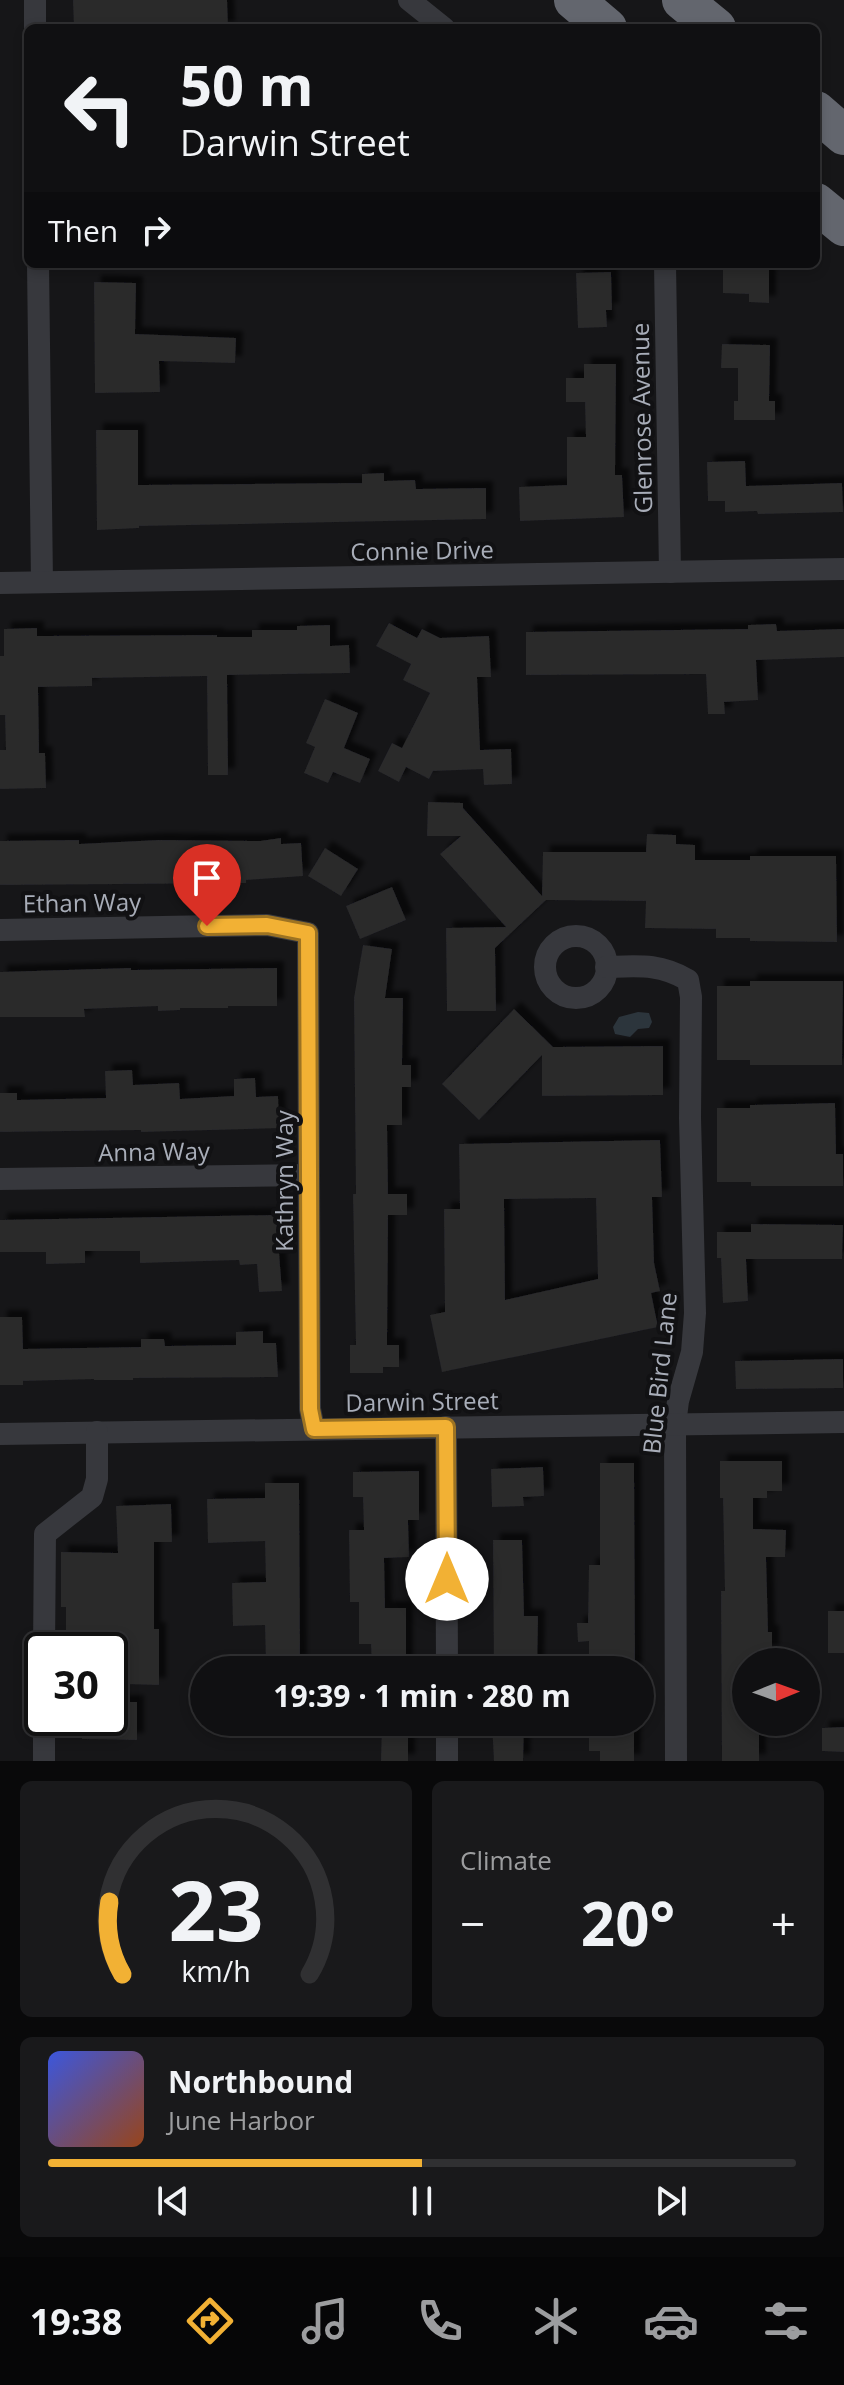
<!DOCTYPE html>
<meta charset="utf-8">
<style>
body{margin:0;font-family:"Open Sans",sans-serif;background:#19191b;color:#f1f3f6;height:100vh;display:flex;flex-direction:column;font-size:30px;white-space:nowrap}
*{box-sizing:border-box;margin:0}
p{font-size:26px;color:#9c9d9f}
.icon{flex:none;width:44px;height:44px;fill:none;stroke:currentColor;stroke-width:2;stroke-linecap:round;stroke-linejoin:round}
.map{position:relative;height:1761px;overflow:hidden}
.side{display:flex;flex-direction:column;gap:20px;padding:20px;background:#09090a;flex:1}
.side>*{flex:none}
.banner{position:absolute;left:24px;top:24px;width:796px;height:244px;border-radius:12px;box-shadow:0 4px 12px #0003,0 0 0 2px #303032;background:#101012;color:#f1f3f6;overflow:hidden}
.needle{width:52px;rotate:89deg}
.tools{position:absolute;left:732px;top:1648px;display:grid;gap:16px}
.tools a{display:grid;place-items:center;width:88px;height:88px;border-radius:50%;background:#101012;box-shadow:0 4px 12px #0003,0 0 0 2px #303032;font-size:40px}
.speed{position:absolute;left:24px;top:1632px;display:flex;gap:16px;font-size:40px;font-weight:700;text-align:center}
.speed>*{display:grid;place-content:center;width:104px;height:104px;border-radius:50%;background:#101012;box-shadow:0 4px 12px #0003,0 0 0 2px #303032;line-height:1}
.speed .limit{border:4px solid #111;border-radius:12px;background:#fff;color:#111}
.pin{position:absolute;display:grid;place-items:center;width:68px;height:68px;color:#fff;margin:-82px -34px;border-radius:50% 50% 50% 0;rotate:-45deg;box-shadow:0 0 8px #0007}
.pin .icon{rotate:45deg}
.me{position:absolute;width:88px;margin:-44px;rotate:0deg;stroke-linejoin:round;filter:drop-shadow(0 0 6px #0008)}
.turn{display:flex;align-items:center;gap:28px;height:168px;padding:0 24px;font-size:36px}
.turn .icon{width:104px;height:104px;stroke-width:2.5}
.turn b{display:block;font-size:56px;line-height:68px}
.then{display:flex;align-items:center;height:76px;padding:0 24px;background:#0003;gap:16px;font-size:30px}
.big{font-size:60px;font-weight:700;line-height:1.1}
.side .tile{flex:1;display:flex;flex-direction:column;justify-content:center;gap:12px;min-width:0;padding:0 28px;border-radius:12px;background:#19191b}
.side .dial{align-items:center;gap:0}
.dial svg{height:208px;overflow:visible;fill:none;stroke:#303032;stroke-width:7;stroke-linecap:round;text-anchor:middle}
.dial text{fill:#f1f3f6;stroke:none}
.song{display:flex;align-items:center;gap:24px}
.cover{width:96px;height:96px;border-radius:12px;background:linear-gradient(135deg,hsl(230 70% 55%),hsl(20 70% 35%))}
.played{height:8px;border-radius:4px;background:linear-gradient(90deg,#f2b134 50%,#303032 50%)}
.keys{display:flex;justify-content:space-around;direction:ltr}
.heat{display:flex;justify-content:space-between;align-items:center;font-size:44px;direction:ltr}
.side .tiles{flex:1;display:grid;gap:20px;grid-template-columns:1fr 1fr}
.tile:last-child{grid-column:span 2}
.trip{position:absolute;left:190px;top:1656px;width:464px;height:80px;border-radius:40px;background:#101012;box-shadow:0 4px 12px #0003,0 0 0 2px #303032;font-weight:700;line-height:80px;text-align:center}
.menu{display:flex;height:128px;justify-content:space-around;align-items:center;background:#060607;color:#9c9d9f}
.menu .icon{width:56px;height:56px}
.menu .active{color:#f2b134}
.menu b{font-size:36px;color:#f1f3f6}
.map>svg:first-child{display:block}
.water{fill:#2c353c}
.building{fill:#29292c;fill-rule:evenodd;filter:url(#shadow)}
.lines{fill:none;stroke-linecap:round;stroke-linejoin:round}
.minor{stroke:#37383d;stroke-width:22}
.motorway{stroke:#63666e;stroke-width:40}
.route-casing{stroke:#9d7322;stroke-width:20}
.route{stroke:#f2b134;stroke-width:14}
.labels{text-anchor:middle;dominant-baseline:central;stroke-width:8;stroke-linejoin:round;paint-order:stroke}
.street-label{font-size:24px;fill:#a8adb8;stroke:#111113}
</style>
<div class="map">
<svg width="844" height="1761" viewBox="0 0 844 1761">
<defs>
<filter id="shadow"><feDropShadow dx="7" dy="-7" stdDeviation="2" flood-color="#0009"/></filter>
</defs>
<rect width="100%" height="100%" fill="#161618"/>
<path class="water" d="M638 1012 649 1013 652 1022 649 1028 638 1029 630 1037 615 1034 613 1027 619 1017Z"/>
<g class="building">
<path d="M73 0H227L228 28H74Z"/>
<path d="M723 264H742L741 270H769V303L749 302V294L723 293Z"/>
<path d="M611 272 612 310H606L607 327 578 328 576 273Z"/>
<path d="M94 282 136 283 135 334 236 338 235 363 159 361 160 392 95 393Z"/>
<path d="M722 344 770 345 769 401H775V420H734V401H738V368H721Z"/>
<path d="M584 364H616L615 475H622L624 517 520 521 519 487 567 485V437H586L585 402H566V378H584Z"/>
<path d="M96 430H138V485L362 483V474L384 473V481L415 480 416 489 486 488V519L139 526V528L97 530Z"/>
<path d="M745 461 746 486 842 483 843 512 758 514 757 511 725 512V501H708L707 462Z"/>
<path d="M389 623 417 638 422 629 440 638 489 636 491 677H477L480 750 511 749 512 784 484 785 483 769 433 771 429 779 406 767 399 782 378 771 392 743 402 748 430 693 403 680 411 664 376 646Z"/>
<path d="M776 624 777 631 844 629V657L756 660 758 700 724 702 725 714H708L706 674 526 675V632L748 629V625Z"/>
<path d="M330 625V646L349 645 350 673 227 675 228 775H208L207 676 92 678V686L38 687 39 753H45L46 788 0 789V750H6L5 715H0V656H4V629L37 628V636L217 635V637H252V630H297V626Z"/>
<path d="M325 699 358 713 344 748 370 759 360 783 333 772 328 783 304 773 315 747 306 743Z"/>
<path d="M428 802 463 803V808L542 896 543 852H646L647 834 676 835V844L695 845V860H750V856H836L837 942 750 941V938H716V929L645 928 646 901 546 900 495 948 496 1011H447L446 928 506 927 440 854 461 836H427Z"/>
<path d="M281 838V844L301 843 303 876 246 880V883L0 885V841L79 840V844L159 840 260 841Z"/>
<path d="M325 848 358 869 341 896 308 876Z"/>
<path d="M392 887 406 920 360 939 346 906Z"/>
<path d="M363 945 392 949 385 998H403L402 1065H411V1087H402V1125H387L388 1194H407V1215H388L387 1345H399V1367H383V1373H350V1345H356L353 1194H356L354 998Z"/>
<path d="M131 968V970L277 968V1006H228V1008H180V1010L158 1011V1006L84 1009 85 1017H0V972Z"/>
<path d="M750 981H843L842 1065H750V1060H717V986H750Z"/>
<path d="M514 1009 553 1047 663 1046V1095L542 1096V1055L479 1120 442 1084Z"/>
<path d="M132 1070 133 1085 179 1083 180 1099 234 1096V1079L255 1078 256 1097 278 1096 279 1128 141 1132V1130L0 1132V1093H17V1100L106 1098 105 1071Z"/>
<path d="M835 1103 836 1154H843V1186H751V1182H717V1108H750V1105Z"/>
<path d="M660 1140 662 1197H652L654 1263 660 1291 651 1293 658 1327 442 1372 430 1315 445 1312 444 1209H460L459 1144ZM596 1198 598 1279 505 1300 504 1199Z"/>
<path d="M276 1215 282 1291 259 1292 257 1264 240 1265 239 1260 140 1263V1251H85V1263L46 1264V1252H0V1220Z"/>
<path d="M751 1224 843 1225 842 1259H746L748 1301 723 1303 721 1258H717V1232H751Z"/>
<path d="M0 1317H22L23 1349 141 1347V1339H164L165 1346 236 1345V1332L263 1331V1343H276L278 1377 133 1378V1380H94V1379L23 1381V1385H0Z"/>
<path d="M843 1359V1388L736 1389 735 1361Z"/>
<path d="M720 1461H782V1491H767V1498H753V1529L786 1530 785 1557H766L768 1632H772V1652H758V1662H746V1722H759V1761H722L721 1591H725L723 1498H720Z"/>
<path d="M600 1463H634L635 1670H601V1655L589 1656V1641L578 1642 577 1623H588L589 1565H600Z"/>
<path d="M543 1467 544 1496 523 1497 524 1506 492 1507 491 1469Z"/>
<path d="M419 1471V1520H408L409 1557 384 1558 385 1608H406V1669H372L371 1644H359V1602H350L349 1530H364L363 1497H353V1472Z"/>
<path d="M265 1483H299L300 1663H266L265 1625 233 1626 232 1583 266 1582 265 1541 208 1543 207 1499 265 1498Z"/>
<path d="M171 1504 172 1542H154V1629H159V1685L125 1684 126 1650H66V1607H61V1552L118 1553 116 1506Z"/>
<path d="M493 1540H522L524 1616H538L537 1670H494Z"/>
<rect x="828" y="1611" width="16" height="42"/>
<path d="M110 1702H137V1740L82 1739V1718H110Z"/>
<path d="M382 1722H408V1761H381Z"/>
<path d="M492 1722H524L523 1761H494Z"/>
<path d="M609 1722H634V1761H600V1751H589V1727H609Z"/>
<path d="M844 1727V1752L822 1751V1728Z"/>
</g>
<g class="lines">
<g class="minor">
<path d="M35 0V28"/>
<path d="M409 0 444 28"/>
<path d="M38 264 42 582"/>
<path d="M665 264 670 572"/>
<path d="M0 583 844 569"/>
<path d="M0 930 267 925 308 933 310 1409 314 1429"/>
<circle cx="576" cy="967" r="31"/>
<path d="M606 967C638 966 659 963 688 980L691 997 690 1118 695 1313 692 1352 678 1401 675 1425 676 1761"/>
<path d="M0 1179 309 1175"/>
<path d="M446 1427 447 1670"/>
<path d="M0 1434 844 1422"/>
<path d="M44 1650 45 1534 92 1497 97 1479V1432"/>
<path d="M447 1722V1761"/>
<path d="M44 1761V1718"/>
</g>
<g class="motorway">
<path d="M574 0 607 28"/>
<path d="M682 0 716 28"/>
<path d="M816 111 844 135"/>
<path d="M816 203 844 226"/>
</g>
</g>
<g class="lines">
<defs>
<path id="route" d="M207 926 267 925 308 933 310 1409 314 1429 446 1427 447 1579"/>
</defs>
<use href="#route" class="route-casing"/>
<use href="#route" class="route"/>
</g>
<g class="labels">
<g class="street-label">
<text transform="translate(641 418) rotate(-91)">Glenrose Avenue</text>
<text transform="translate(422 550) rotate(-1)">Connie Drive</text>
<text transform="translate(82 902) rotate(-1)">Ethan Way</text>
<text transform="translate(154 1151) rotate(-1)">Anna Way</text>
<text transform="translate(283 1181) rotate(-90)">Kathryn Way</text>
<text transform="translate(659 1373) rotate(-84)">Blue Bird Lane</text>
<text transform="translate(422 1401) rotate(-1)">Darwin Street</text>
</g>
</g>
</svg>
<div class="tools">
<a><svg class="needle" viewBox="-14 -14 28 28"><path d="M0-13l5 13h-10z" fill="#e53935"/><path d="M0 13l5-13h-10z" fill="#9c9d9f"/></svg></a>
</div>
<div class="speed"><div class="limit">30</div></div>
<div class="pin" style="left:207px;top:926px;background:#d93025"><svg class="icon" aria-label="arrive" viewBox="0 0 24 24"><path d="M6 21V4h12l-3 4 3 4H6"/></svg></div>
<svg class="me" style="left:447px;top:1579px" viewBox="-20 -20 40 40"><circle r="19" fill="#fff"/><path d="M0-13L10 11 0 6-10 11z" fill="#f2b134"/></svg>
<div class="trip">19:39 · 1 min · 280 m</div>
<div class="banner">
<div class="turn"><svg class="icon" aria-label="left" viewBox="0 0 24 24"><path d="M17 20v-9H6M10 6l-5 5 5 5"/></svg><div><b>50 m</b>Darwin Street</div></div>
<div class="then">Then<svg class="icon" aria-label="right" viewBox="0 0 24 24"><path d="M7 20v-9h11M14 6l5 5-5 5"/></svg></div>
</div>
</div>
<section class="side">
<div class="tiles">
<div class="tile dial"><svg viewBox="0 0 100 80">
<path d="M14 69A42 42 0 1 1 86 69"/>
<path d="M14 69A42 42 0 0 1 9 41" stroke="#f2b134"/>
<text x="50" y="56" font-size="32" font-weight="700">23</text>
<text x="50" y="72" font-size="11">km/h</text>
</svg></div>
<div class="tile"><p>Climate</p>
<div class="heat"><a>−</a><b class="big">20°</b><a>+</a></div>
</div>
<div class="tile">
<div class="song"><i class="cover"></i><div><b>Northbound</b><p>June Harbor</p></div></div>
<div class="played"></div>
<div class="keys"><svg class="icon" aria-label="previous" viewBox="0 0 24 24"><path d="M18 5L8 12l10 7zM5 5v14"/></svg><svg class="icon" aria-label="pause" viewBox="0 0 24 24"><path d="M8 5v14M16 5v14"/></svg><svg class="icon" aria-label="next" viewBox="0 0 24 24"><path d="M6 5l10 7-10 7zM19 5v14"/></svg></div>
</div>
</div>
</section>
<nav class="menu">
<b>19:38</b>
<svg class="icon active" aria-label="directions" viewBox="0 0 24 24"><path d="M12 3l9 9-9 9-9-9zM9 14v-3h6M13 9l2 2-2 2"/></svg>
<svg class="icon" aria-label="music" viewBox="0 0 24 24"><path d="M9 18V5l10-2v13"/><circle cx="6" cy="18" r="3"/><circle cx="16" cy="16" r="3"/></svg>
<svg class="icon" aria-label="phone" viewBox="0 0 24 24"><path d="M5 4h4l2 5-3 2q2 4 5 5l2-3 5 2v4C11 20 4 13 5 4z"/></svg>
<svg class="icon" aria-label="climate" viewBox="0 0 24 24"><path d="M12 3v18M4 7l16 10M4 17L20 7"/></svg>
<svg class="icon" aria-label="car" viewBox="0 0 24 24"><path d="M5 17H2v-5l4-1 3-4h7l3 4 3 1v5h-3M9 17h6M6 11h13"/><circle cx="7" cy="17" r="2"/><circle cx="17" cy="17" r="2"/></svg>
<svg class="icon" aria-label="filters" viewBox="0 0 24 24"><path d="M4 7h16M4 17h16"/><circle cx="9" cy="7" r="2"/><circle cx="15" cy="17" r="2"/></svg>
</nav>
